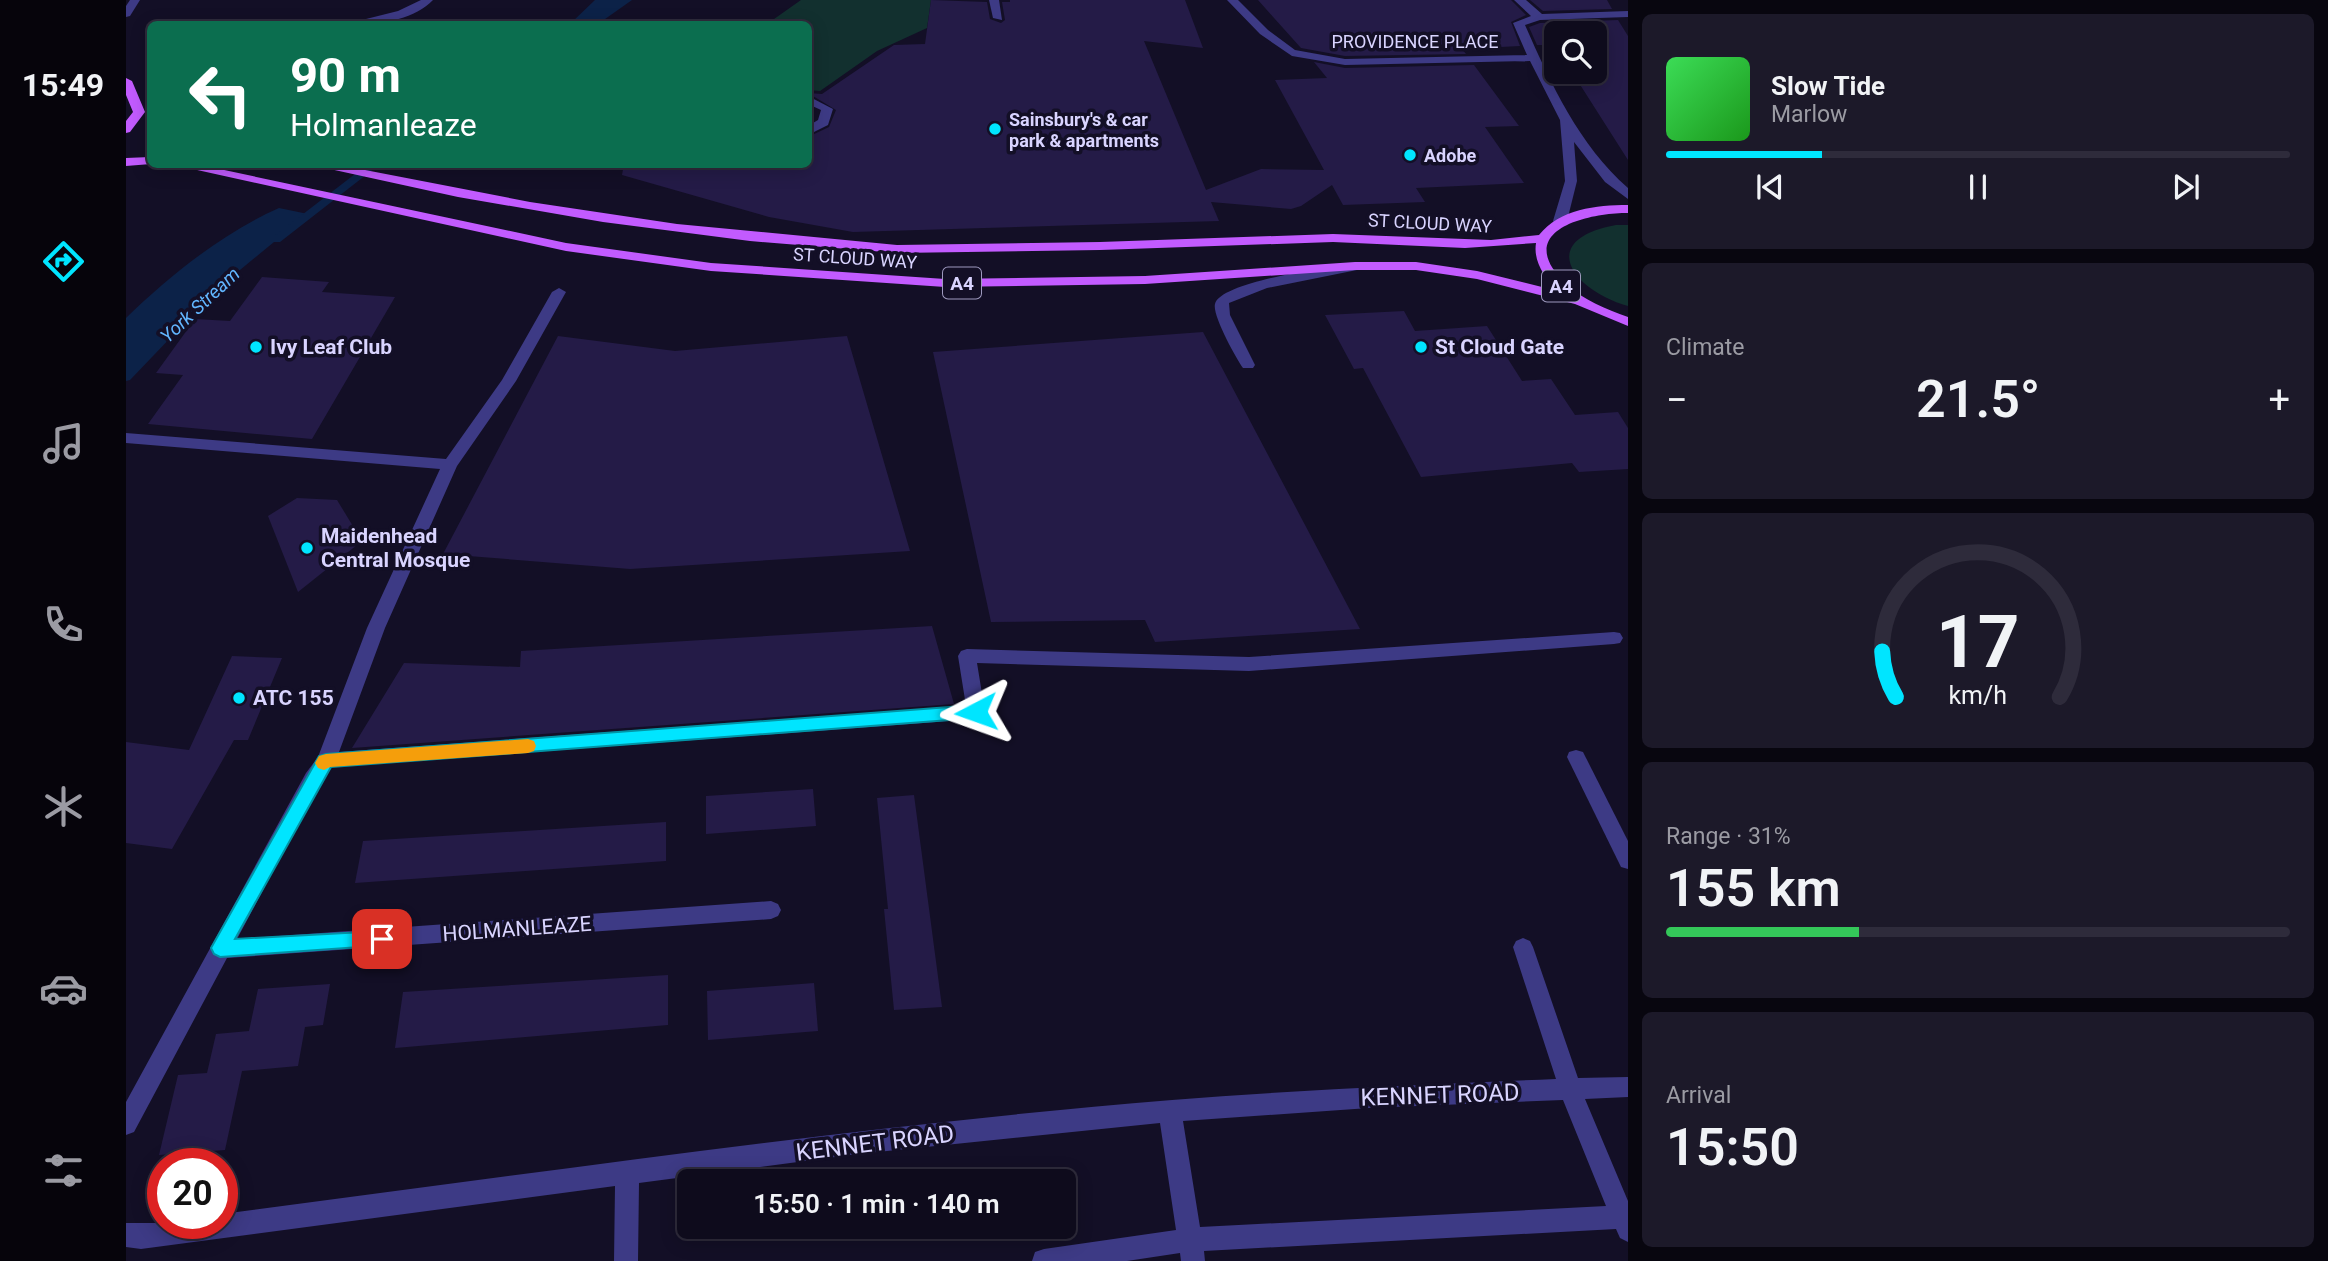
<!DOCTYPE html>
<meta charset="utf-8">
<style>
body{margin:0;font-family:Roboto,sans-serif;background:#1c1929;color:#f1f3f6;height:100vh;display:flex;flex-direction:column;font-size:26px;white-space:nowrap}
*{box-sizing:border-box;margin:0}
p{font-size:23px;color:#9b9ba3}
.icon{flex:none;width:38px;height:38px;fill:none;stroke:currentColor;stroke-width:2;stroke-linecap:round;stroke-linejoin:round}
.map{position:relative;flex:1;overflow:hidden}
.side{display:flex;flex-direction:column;gap:14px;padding:14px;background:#08060f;width:700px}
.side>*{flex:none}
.guide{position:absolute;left:21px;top:21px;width:665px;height:147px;border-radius:10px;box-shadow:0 4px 18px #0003,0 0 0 2px #2e2b3b;background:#0b6e4f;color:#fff;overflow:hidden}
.controls{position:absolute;left:1418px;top:21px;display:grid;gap:14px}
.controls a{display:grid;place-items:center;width:63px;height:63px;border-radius:10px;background:#0e0b1c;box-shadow:0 4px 18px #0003,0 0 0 2px #2e2b3b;font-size:35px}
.speed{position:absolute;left:21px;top:1148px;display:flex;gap:14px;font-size:35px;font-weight:700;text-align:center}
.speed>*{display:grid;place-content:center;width:91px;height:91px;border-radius:50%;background:#0e0b1c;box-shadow:0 4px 18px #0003,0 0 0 2px #2e2b3b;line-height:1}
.speed .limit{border:10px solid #d22;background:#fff;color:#111}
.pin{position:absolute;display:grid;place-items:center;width:60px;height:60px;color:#fff;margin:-30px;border-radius:14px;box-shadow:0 4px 10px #0006}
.me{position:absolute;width:77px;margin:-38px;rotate:266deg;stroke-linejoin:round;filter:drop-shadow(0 0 5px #0008)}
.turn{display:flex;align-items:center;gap:24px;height:147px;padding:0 28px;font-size:32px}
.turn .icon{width:91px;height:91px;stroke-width:2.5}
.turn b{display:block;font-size:49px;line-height:60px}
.big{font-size:52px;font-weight:600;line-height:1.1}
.side .card{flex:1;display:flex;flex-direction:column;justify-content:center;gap:10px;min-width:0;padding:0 24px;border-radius:10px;background:#1c1929}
.side .dial{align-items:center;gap:0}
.dial svg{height:182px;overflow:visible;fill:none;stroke:#2e2b3b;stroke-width:7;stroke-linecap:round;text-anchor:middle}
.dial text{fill:#f1f3f6;stroke:none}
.song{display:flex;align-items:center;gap:21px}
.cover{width:84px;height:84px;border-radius:10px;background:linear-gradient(135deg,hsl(130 70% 55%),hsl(120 70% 35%))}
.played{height:7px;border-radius:4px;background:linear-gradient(90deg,#00e5ff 25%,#2e2b3b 25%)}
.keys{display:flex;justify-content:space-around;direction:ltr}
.heat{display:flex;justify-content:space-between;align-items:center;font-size:38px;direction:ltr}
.charge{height:10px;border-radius:5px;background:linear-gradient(90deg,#34c759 31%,#2e2b3b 0)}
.trip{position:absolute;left:551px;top:1169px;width:399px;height:70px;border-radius:10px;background:#0e0b1c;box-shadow:0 4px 18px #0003,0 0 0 2px #2e2b3b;font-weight:600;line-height:70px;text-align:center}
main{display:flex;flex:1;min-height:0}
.menu{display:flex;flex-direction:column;width:126px;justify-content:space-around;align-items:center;background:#06040b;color:#9b9ba3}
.menu .icon{width:49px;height:49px}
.menu .active{color:#00e5ff}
.menu b{font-size:32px;color:#f1f3f6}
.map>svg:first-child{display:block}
.green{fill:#12302f}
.water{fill:#0c2248}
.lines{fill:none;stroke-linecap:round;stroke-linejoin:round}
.stream{fill:#0c2248;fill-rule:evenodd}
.building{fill:#241b47}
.minor{fill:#3d3a85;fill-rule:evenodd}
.major{fill:#c25bff;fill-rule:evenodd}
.route{fill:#00e5ff;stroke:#0095a6;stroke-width:2}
.slow{fill:#f59e0b}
.poi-dot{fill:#00e5ff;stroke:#130f26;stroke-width:2.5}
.labels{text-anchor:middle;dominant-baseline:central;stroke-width:7;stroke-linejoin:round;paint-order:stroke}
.far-street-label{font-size:18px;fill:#d9d4ff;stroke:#130f26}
.far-poi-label{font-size:18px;font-weight:bold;fill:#d9d4ff;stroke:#130f26;text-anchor:start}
.shield{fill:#130f26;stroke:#9e99be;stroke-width:2}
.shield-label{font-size:19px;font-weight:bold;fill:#d9d4ff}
.far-water-label{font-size:19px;font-style:italic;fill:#62b6ff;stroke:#130f26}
.poi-label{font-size:21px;font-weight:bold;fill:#d9d4ff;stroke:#130f26;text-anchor:start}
.street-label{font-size:21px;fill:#d9d4ff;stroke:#130f26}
.near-street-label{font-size:24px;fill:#d9d4ff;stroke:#130f26}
</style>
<main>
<nav class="menu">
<b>15:49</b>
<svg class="icon active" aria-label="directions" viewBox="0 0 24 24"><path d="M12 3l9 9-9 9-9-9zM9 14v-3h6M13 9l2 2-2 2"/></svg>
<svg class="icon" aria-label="music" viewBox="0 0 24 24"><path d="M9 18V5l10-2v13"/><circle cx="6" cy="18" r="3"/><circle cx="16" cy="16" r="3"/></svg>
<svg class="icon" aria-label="phone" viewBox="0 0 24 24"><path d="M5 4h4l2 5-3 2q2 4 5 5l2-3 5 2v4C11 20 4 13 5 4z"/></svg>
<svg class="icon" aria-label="climate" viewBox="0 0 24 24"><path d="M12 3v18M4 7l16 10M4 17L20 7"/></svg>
<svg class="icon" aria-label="car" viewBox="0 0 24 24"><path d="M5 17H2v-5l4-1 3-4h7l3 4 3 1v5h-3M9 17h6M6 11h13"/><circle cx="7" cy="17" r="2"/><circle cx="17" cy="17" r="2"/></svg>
<svg class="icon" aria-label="filters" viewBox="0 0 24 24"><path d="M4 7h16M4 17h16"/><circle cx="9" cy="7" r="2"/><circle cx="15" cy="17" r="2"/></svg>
</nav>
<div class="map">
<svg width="1502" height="1261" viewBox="0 0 1502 1261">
<rect width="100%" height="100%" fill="#130f26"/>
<g class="green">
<path d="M675 0H805L801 28 751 51 694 91 683 90 682 24H641Z"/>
<path d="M1490 225H1502V306C1448 291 1408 240 1490 225Z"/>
</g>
<g class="water">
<path d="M469 0H506L472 24H444Z"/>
<path d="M153 208 182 214 80 298 0 374V318C43 276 98 232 153 208Z"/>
</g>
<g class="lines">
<g class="stream">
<path d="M242 164H254L154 242H146V238Z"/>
<path d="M45 328 49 329V333L4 380 0 381V370L41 329Z"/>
</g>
</g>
<g class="building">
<path d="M805 0 861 2 864 19 875 23 879 20 876 2H884V0H1059L1077 48 1018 41 1080 190 1135 169 1198 170 1149 80 1201 78 1188 62 1219 68 1348 65 1393 126 1359 127 1398 183 1290 188 1299 202 1217 205 1206 185 1175 206 1165 209 1085 202 1093 221 727 232 643 217 496 175 498 164H682V137L703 127 710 110 682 93 696 94 768 45 799 44Z"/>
<path d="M1132 0H1385L1400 15 1385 22 1394 46 1336 49 1340 54 1219 56 1175 48Z"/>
<path d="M1404 0H1481L1486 9 1417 11Z"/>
<path d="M1492 20 1502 36V160L1446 72H1468V33H1430V45H1411L1403 27 1414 23Z"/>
<path d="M136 277 203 282 196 292 269 297 186 439 22 424 57 375 30 373 69 319 104 321Z"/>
<path d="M1278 311 1289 331 1361 326 1396 381 1425 379 1449 415 1492 412 1502 428V469L1453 472 1446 463 1295 477 1237 368 1228 369 1199 315Z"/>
<path d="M1077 332 1234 629 1029 642 1019 620 865 622 807 352Z"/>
<path d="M432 336 549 351 721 336 784 551 504 569 317 554Z"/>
<path d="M171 498 211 500 236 541 172 592 142 516Z"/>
<path d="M806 626 828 704 226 748 278 663 394 667 395 651Z"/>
<path d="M106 656 156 658 122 740H108L46 849 0 843V742L63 750Z"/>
<path d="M687 789 690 826 580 834V796Z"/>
<path d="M788 795 816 1007 768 1010 758 909H762L751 798Z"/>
<path d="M540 822V861L229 883 237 841Z"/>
<path d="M542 975V1025L269 1048 277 992Z"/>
<path d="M688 983 692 1031 582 1040 581 991Z"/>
<path d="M204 984 197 1025 179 1027 172 1066 116 1071 99 1150 33 1155 52 1075 81 1073 90 1034 123 1031 132 989Z"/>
</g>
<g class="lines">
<g class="minor">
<path d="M4 0H14L4 16 0 17V6Z"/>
<path d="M295 0H307C287 21 248 26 220 24L272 11Z"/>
<path d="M863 0H873L876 20 867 18Z"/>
<path d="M1101 0H1112L1142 30 1169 50 1219 59 1401 55 1387 23 1405 16 1388 0H1400L1416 14 1502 11V17L1414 20 1399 25C1425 84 1453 145 1502 188V199L1479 182 1448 142 1451 181 1441 221 1434 225 1429 224 1427 221 1439 181 1434 120 1404 61 1219 65 1166 56 1134 34Z"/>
<path d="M682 96 707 109 702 125 682 135V126L692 120 695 110 682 104Z"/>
<path d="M1226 263 1233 267 1231 270 1141 288 1103 303 1104 315 1129 365 1127 368H1117C1110 358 1086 315 1089 304 1094 282 1203 267 1226 263Z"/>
<path d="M433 288 440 292 390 381 331 466 259 628 213 752 840 706 832 656 835 651 841 649 1123 657 1488 632 1494 633 1497 638 1494 643 1488 644 1123 671 851 663 859 712 856 717 850 719 205 767 194 783 111 939 645 901 652 904 655 910 652 916 645 919 101 958 8 1132 0 1135V1102L180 773 192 757 241 628 314 469 0 443V433L320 459 376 380 426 292Z"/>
<path d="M1450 750 1457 752 1502 841V869L1495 867 1441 757 1443 752Z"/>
<path d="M1397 938 1404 941 1407 947 1452 1078 1502 1077V1097L1459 1099 1502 1201V1242L1494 1238 1490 1229 1078 1251 1079 1261H1055L1054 1253 1001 1261H906L909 1252 918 1249 1050 1230 1034 1123 732 1154 513 1183 512 1261H488L489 1186 15 1249 0 1247V1223H96V1214C412 1173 728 1126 1046 1100 1174 1090 1302 1084 1430 1079L1387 947 1390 941ZM1437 1100 1480 1206 1074 1227 1057 1121 1243 1108Z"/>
</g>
<g class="major">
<path d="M0 78 6 81 19 112 4 132 0 133V121L7 112 0 95Z"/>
<path d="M24 157 25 164 0 166V158Z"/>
<path d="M44 164H70L440 243 585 263 819 279 1019 276 1229 262H1290L1351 271 1432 291C1419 278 1407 262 1410 243L1339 248 1207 242 974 250 771 253 624 241 477 222 332 197 181 164H208L404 202 551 224 771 245 974 242 1207 234 1365 240 1413 235C1434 209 1470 205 1502 205V213C1460 213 1385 231 1440 284 1457 300 1480 309 1502 317V326L1449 304 1351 279 1290 270H1229L1019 284 819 287 585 271 440 251Z"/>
</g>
</g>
<path class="route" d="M850 705 856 707 859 712 856 716 850 718 205 767 109 939 256 931 262 933 265 939 262 945 94 957 88 954 85 948 193 756 200 754Z"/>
<path class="slow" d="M402 739 408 741 410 746 408 751 402 753 204 767 198 770 192 768 189 763 193 756 200 754Z"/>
<g class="poi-dot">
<circle cx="869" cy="129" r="7"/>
<circle cx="1284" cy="155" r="7"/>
<circle cx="130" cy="347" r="7"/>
<circle cx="1295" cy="347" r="7"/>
<circle cx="181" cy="548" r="7"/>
<circle cx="113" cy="698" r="7"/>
</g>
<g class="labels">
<g class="far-street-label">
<text x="1289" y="41">PROVIDENCE PLACE</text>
<text transform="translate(1304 223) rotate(3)">ST CLOUD WAY</text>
<text transform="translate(729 258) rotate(4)">ST CLOUD WAY</text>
</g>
<g class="far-poi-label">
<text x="883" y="119">Sainsbury's &amp; car<tspan x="883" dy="21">park &amp; apartments</tspan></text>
<text x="1298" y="155">Adobe</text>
</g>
<g class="shield">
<rect x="817" y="267.5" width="38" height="31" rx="5"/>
<rect x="1416" y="270.5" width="38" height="31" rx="5"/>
</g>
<g class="shield-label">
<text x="836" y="283">A4</text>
<text x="1435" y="286">A4</text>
</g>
<g class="far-water-label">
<text transform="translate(74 305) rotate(-43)">York Stream</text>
</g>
<g class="poi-label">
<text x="144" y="347">Ivy Leaf Club</text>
<text x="1309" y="347">St Cloud Gate</text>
<text x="195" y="536">Maidenhead<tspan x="195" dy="24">Central Mosque</tspan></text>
<text x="127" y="698">ATC 155</text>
</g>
<g class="street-label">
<text transform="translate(391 929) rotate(-4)">HOLMANLEAZE</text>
</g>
<g class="near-street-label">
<text transform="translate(1314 1095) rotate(-2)">KENNET ROAD</text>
<text transform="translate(749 1143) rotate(-7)">KENNET ROAD</text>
</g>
</g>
</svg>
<div class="controls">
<a><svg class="icon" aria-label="search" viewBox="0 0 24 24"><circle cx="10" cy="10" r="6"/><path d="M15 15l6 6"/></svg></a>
</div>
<div class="speed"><div class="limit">20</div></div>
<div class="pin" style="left:256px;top:939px;background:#d93025"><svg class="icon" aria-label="arrive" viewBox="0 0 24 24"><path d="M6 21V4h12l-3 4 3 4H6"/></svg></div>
<svg class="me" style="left:850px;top:712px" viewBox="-20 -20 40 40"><path d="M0-17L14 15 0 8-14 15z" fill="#00e5ff" stroke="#fff" stroke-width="4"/></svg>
<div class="trip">15:50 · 1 min · 140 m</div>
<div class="guide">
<div class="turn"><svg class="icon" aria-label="left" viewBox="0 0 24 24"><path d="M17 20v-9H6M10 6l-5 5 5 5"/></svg><div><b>90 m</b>Holmanleaze</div></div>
</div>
</div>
<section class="side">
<div class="card">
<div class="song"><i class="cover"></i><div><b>Slow Tide</b><p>Marlow</p></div></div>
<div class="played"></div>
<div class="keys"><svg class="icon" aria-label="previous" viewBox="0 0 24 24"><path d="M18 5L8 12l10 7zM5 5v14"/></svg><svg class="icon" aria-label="pause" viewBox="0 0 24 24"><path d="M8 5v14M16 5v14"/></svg><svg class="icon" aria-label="next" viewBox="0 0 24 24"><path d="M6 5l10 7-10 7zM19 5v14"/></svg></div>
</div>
<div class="card"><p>Climate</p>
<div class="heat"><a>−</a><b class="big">21.5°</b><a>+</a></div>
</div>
<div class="card dial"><svg viewBox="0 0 100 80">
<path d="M14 69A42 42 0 1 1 86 69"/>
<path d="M14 69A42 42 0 0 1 8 49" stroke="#00e5ff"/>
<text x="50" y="56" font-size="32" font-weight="700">17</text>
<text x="50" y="72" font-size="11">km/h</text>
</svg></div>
<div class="card"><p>Range · 31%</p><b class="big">155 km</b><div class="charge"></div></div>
<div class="card"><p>Arrival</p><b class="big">15:50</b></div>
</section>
</main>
